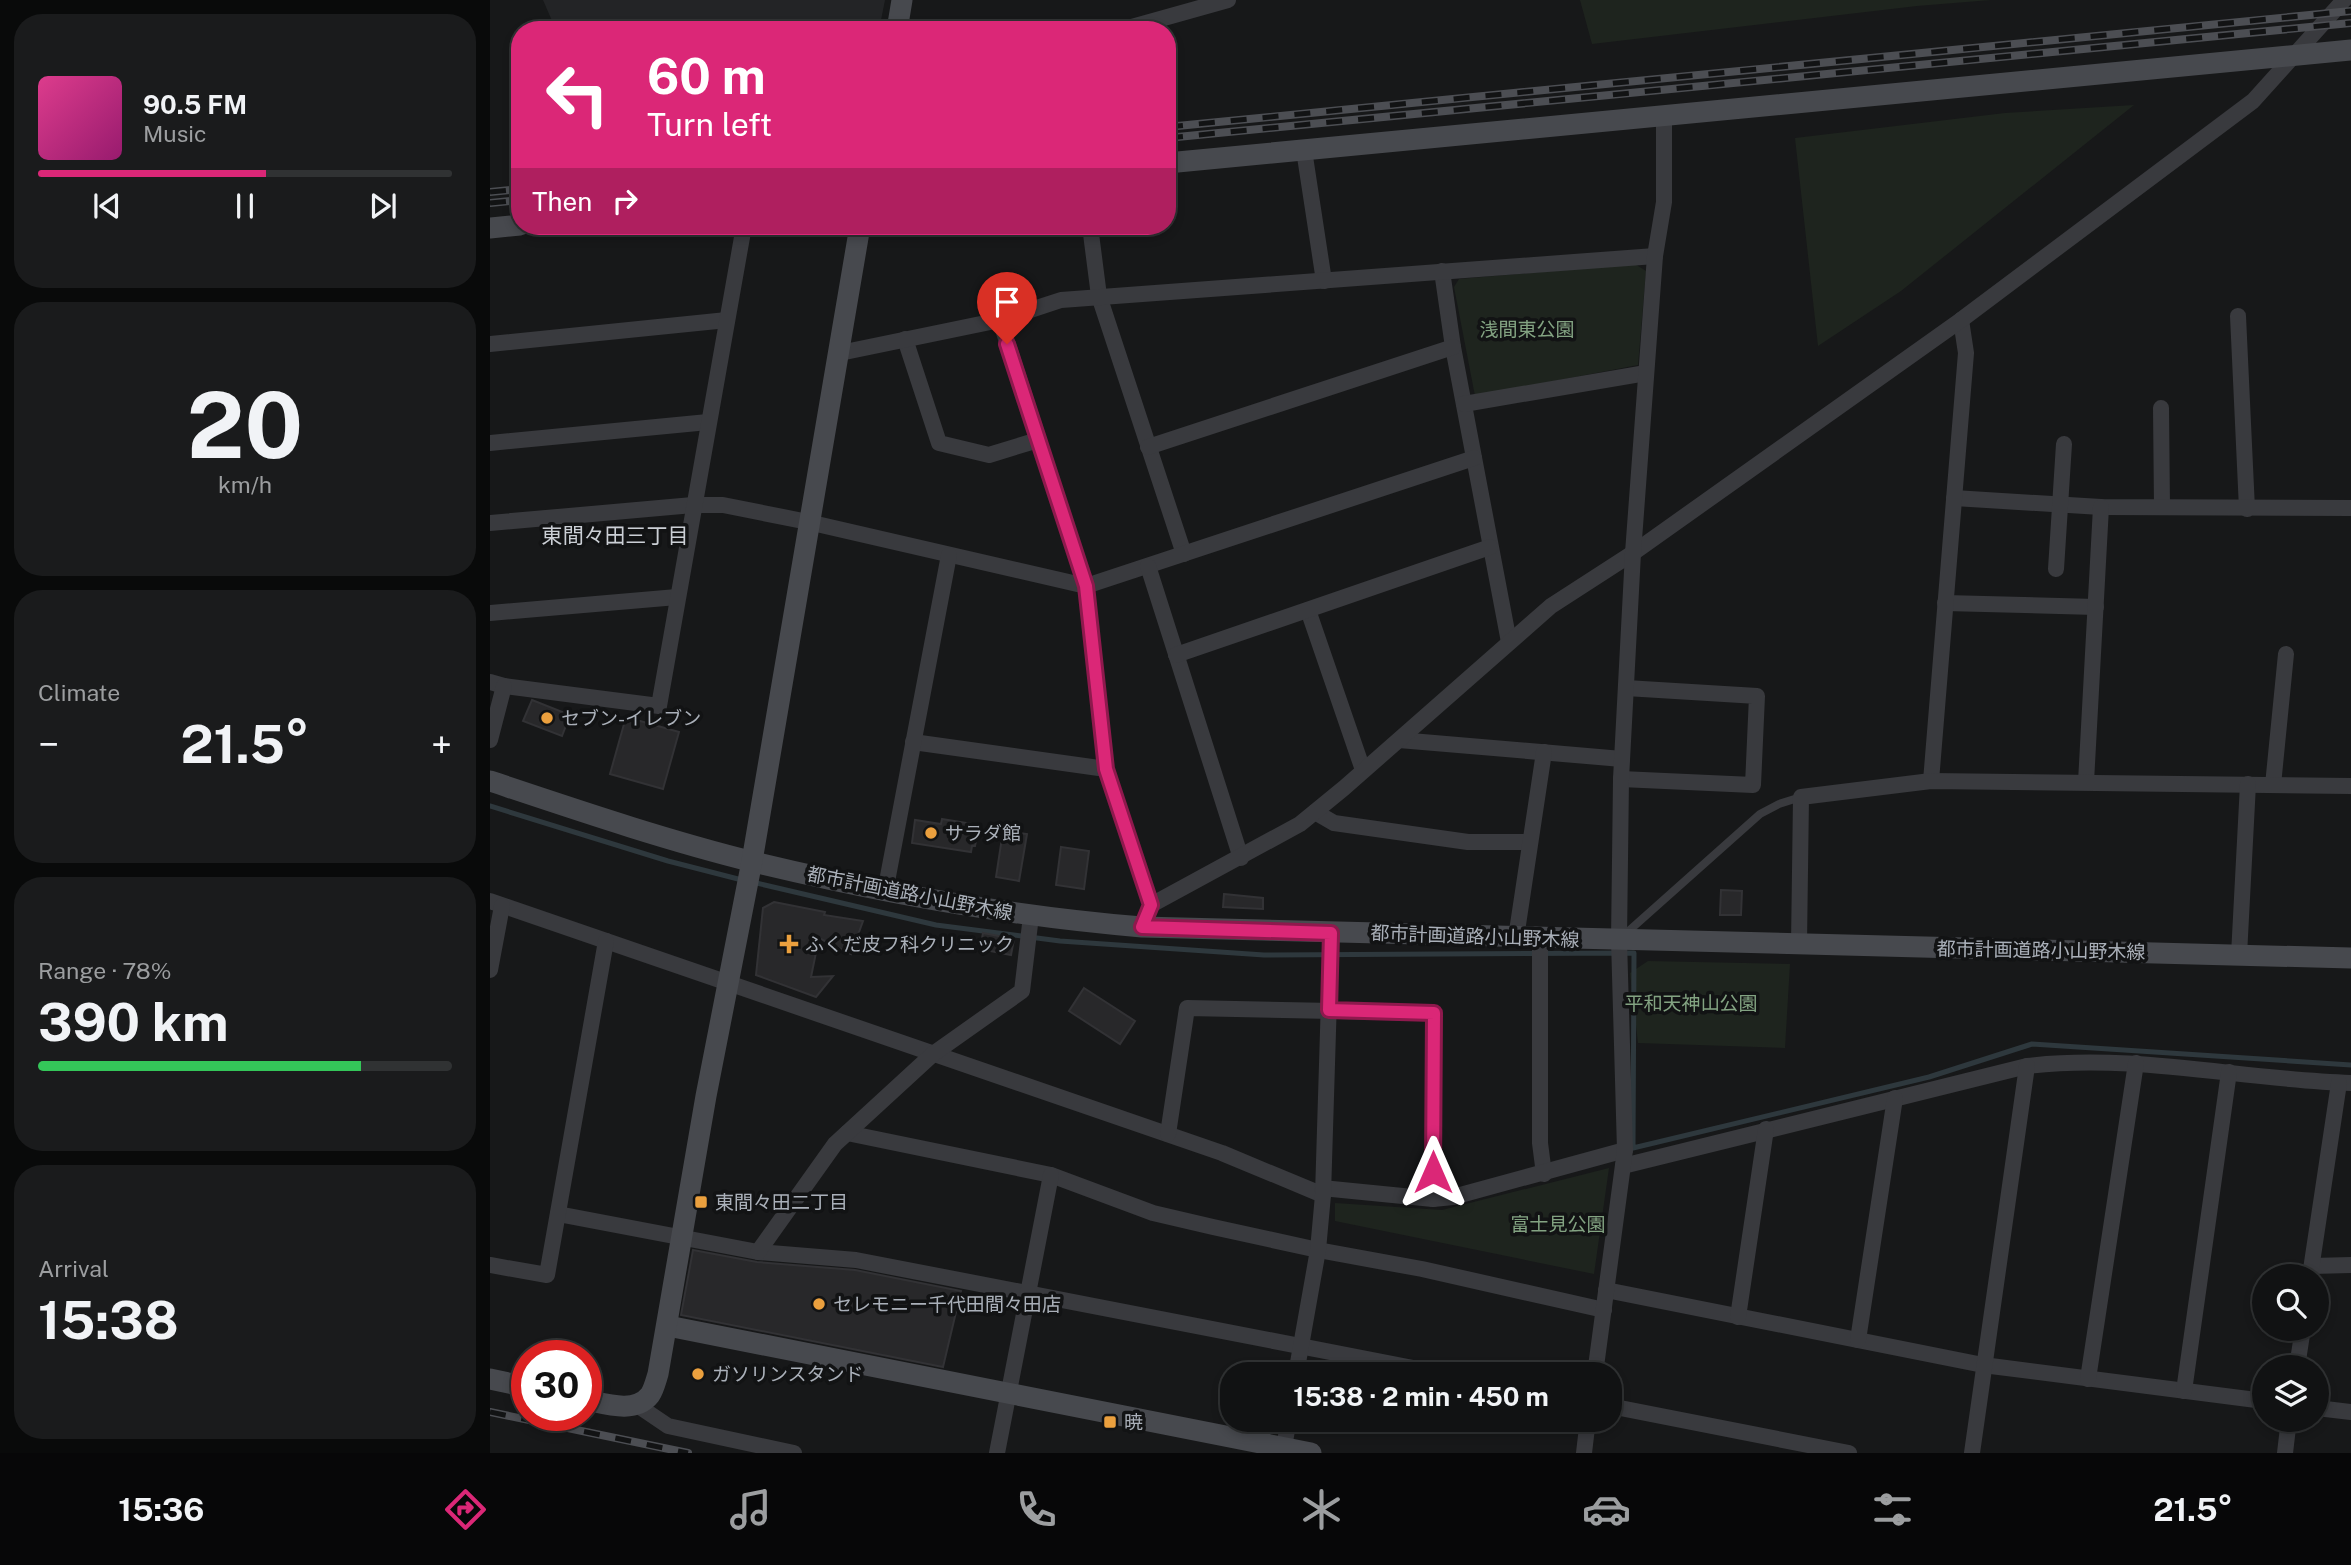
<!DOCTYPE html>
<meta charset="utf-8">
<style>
body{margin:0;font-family:"Public Sans","Noto Sans JP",sans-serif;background:#1a1b1c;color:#f1f3f6;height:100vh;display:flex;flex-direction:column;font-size:26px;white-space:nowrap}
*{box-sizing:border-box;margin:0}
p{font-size:23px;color:#9c9ea0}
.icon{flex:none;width:38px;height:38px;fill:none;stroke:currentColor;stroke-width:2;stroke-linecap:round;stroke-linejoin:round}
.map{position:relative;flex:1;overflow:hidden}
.drawer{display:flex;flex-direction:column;gap:14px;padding:14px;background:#090a0a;width:490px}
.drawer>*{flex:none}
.banner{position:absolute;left:21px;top:21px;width:665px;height:214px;border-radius:28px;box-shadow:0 4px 10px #0003,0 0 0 2px #303233;background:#db2777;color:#fff;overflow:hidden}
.controls{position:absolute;left:1762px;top:1264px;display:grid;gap:14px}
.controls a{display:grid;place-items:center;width:77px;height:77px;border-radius:50%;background:#111213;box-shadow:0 4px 10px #0003,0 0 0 2px #303233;font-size:35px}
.speed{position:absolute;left:21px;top:1340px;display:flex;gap:14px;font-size:35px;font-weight:700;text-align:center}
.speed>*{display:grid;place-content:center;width:91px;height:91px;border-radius:50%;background:#111213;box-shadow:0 4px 10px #0003,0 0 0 2px #303233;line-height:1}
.speed .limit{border:10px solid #d22;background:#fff;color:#111}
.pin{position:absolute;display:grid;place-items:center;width:60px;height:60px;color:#fff;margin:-72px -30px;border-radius:50% 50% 50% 0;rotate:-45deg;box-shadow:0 0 7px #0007}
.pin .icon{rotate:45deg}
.me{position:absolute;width:77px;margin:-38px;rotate:0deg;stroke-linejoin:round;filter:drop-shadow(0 0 5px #0008)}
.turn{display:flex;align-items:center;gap:24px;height:147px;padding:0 21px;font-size:32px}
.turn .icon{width:91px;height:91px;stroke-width:2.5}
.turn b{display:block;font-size:49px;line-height:60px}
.then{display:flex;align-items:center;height:66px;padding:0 21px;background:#0003;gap:14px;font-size:26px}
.big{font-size:52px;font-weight:700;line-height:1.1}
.drawer .card{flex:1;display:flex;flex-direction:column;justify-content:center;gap:10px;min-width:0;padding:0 24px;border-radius:28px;background:#1a1b1c}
.drawer .dial{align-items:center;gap:0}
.dial b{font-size:91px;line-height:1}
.song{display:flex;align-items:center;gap:21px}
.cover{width:84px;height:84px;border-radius:10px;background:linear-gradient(135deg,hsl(330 70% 55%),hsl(320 70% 35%))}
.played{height:7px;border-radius:4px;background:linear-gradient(90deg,#db2777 55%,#303233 55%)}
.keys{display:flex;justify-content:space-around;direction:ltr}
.heat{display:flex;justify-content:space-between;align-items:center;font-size:38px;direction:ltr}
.charge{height:10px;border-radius:5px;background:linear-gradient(90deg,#34c759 78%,#303233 0)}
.trip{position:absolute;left:730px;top:1362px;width:402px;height:70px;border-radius:28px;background:#111213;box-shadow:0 4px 10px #0003,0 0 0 2px #303233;font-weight:700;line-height:70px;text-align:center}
.tabs{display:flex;height:112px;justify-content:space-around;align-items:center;background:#070708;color:#9c9ea0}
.tabs .icon{width:49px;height:49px}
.tabs .active{color:#db2777}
.tabs b{font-size:32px;color:#f1f3f6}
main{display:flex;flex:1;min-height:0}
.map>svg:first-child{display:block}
.built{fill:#232426}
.green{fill:#1e241e}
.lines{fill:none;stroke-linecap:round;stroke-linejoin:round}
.stream{stroke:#2e383d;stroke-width:5}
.building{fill:#28282a;stroke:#323235;stroke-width:2}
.lane{stroke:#393a3e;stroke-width:8}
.street{stroke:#393a3e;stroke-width:16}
.secondary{stroke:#47494e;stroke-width:21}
.rail-casing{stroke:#4c4e53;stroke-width:8}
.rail{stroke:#121314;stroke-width:5;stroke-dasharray:16;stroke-linecap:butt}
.route-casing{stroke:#8e194d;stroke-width:18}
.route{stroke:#db2777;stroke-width:12}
.poi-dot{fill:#eba03e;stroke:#121314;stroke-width:2.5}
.labels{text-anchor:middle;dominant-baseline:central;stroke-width:7;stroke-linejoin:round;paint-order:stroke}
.park-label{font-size:19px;fill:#83a382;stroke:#121314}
.poi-label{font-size:19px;fill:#aab0b9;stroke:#121314;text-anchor:start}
.street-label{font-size:19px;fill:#aab0b9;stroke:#121314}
.neighbourhood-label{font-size:21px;fill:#cbcfd5;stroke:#121314}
</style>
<main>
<section class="drawer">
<div class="card">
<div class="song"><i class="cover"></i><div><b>90.5 FM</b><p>Music</p></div></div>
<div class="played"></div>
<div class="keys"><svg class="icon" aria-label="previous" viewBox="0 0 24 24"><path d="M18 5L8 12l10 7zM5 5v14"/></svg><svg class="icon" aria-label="pause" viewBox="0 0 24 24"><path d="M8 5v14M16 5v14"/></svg><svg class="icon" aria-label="next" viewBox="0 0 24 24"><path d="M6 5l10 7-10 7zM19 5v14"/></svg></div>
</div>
<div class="card dial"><b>20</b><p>km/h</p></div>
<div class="card"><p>Climate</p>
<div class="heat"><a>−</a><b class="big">21.5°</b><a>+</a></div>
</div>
<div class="card"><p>Range · 78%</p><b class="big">390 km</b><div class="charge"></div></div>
<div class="card"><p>Arrival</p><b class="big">15:38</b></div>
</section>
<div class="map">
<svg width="1861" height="1453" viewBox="0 0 1861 1453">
<rect width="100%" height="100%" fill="#171819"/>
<path class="built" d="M53 0H395L389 30H66Z"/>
<g class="green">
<path d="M1090 0H1501L1427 6 1102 44Z"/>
<path d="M1644 105 1411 291 1328 346 1305 138 1515 113Z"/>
<path d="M1145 264 1156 271 1148 365 985 396 964 287 969 279Z"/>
<path d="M1158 961 1300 964 1295 1048 1148 1043 1140 973Z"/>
<path d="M1119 1168 1104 1274 845 1221V1203L952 1210Z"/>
</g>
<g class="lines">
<g class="stream">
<path d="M0 806 178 861 252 880"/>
<path d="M262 882 446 925 570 941 774 955 1144 953 1143 1148 1439 1077 1542 1044 1861 1065"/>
</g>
</g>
<g class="building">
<path d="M42 700 80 715 72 736 33 721Z"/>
<path d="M136 717 189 732 173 789 120 774Z"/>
<path d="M452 819 489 825 485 846H482L481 852 422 843 425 820 451 824Z"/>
<path d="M513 831 537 834 529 881 506 877Z"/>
<path d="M571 847 599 851 594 889 566 885Z"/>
<path d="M1231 890 1252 891 1251 915H1230Z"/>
<path d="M734 894 773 898V909L733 907Z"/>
<path d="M284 902 335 912 334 915 373 921 361 954 329 938 321 977 343 976 326 997 266 975 273 908Z"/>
<path d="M493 933 524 939 521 955 490 949Z"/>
<path d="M594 988 645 1021 630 1044 579 1011Z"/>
<path d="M203 1250 267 1262 365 1270 471 1291 453 1367 191 1315Z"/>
</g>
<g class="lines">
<path class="lane" d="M1133 936 1270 814 1289 804 1311 797"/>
<g class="street">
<path d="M631 30 738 0"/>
<path d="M814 150 834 281"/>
<path d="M600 226 609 296 694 554"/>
<path d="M952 271 963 347 1019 642"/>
<path d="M1748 316 1757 509"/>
<path d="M510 320 596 586 616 769 661 905"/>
<path d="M415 339 449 443 499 455 548 440"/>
<path d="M0 344 237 320"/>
<path d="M350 353 510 320 571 300 1165 256"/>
<path d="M974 404 1156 373"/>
<path d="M1671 408 1672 507"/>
<path d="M0 443 218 422"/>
<path d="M658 447 963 347"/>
<path d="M1464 498 1611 507 1861 508"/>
<path d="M0 523 203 505H233L318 522 596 586 984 458"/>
<path d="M658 566 751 858"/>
<path d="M1566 569 1574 444"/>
<path d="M1455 603 1606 607"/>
<path d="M818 610 873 770"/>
<path d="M0 613 187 597"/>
<path d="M686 655 1000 547"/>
<path d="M0 682 14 686 169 706 254 226"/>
<path d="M0 740 14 686"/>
<path d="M909 740 1132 759"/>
<path d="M423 742 616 769"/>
<path d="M1131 779 1263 785 1267 696 1136 688"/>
<path d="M1441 781 1476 353 1471 320"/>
<path d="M1596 782 1611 507"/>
<path d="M1783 785 1796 654"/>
<path d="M825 812 844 823 978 842H1040"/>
<path d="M395 892 459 555"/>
<path d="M0 901 732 1153 833 1195"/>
<path d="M652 927 661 905 810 824 854 788 1061 606 1143 553 1471 320 1763 101 1854 0"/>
<path d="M1026 938 1054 752"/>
<path d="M1050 938V1143L1054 1174"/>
<path d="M1309 944 1311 797 1441 781 1861 786"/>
<path d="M1749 955 1758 784"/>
<path d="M0 970 12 906"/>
<path d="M357 1133 561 1175 663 1213 723 1227 828 1250 932 1269 1114 1310"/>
<path d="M678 1134 697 1008 944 1013 943 1199"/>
<path d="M1133 1166 1537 1066C1646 1053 1753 1080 1861 1083"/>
<path d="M832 1188 943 1199 963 1197 1135 1150"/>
<path d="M68 1214 268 1252 366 1260 954 1374"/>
<path d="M268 1252 345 1144 443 1054 532 991 541 916"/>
<path d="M0 1265 57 1275 116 941"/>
<path d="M1822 1266 1861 1265"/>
<path d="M1820 1276 1849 1083"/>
<path d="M1116 1290 1493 1365 1774 1401"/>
<path d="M1248 1317 1276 1129"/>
<path d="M1368 1340 1405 1098"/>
<path d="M1807 1367 1813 1328"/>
<path d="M806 1374 828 1250 833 1195 841 933"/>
<path d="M1105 1374 1135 1150 1129 940 1131 779 1143 553 1165 256 1174 202V116"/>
<path d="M1598 1379 1646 1063"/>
<path d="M1694 1391 1739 1072"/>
<path d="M147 1405 178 1426 304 1453"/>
<path d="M1120 1406 1359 1453"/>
<path d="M1827 1408 1861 1412"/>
<path d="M507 1453 561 1175"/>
<path d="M793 1453 799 1419"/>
<path d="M1094 1453 1098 1419"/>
<path d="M1482 1453 1537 1066"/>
<path d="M1795 1453 1799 1419"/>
</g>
<g class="secondary">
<path d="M407 30 412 0"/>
<path d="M677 163 1861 50"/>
<path d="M0 228 30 225"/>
<path d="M0 781C87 810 175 840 264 862 392 893 520 916 652 927L1861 958"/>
<path d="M178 1326 821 1453"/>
<path d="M0 1379 37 1387"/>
<path d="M96 1400C116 1404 145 1414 160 1395 164 1389 166 1380 168 1374L216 1096 262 861 370 226"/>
</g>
<defs>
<g id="rail">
<path d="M677 127 1861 11"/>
<path d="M677 138 1861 23"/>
<path d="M0 192 30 189"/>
<path d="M0 203 30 200"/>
<path d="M0 1412 198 1453"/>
</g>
</defs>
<use href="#rail" class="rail-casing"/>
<use href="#rail" class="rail"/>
</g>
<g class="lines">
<defs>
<path id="route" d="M517 344 596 586 616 769 661 905 652 927 841 933 839 1010 944 1013 943 1172"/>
</defs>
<use href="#route" class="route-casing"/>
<use href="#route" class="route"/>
</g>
<g class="poi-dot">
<circle cx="57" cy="718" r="7"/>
<circle cx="441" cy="833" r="7"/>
<path d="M295.5 933.5h7v7h7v7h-7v7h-7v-7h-7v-7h7z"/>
<rect x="204" y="1195" width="14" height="14" rx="3.5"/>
<circle cx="329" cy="1304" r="7"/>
<circle cx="208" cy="1374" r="7"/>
<rect x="613" y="1415" width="14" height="14" rx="3.5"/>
</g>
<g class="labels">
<g class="park-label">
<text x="1037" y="329">浅間東公園</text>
<text x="1201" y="1003">平和天神山公園</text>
<text x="1068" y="1224">富士見公園</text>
</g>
<g class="poi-label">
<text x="71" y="718">セブン-イレブン</text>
<text x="455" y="833">サラダ館</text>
<text x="315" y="944">ふくだ皮フ科クリニック</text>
<text x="225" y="1202">東間々田二丁目</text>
<text x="343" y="1304">セレモニー千代田間々田店</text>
<text x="222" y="1374">ガソリンスタンド</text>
<text x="634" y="1422">暁</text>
</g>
<g class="street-label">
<text transform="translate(420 893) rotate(11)">都市計画道路小山野木線</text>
<text transform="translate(985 936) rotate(2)">都市計画道路小山野木線</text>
<text transform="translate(1551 950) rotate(1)">都市計画道路小山野木線</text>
</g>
<g class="neighbourhood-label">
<text x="125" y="535">東間々田三丁目</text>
</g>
</g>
</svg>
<div class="controls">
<a><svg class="icon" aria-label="search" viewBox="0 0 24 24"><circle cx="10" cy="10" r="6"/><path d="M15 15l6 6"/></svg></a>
<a><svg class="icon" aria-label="layers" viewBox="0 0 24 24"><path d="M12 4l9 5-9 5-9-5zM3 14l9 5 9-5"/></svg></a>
</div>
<div class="speed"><div class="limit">30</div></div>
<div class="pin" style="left:517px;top:344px;background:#d93025"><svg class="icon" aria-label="arrive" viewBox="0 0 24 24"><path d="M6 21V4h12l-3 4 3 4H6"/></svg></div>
<svg class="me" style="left:943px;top:1172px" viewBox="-20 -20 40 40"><path d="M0-17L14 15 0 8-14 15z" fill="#db2777" stroke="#fff" stroke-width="4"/></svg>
<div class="trip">15:38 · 2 min · 450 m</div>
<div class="banner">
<div class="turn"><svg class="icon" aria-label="left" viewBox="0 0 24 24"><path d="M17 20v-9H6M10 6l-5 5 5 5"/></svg><div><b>60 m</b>Turn left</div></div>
<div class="then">Then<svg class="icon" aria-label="right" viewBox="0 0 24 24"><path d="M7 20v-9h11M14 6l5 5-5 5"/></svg></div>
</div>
</div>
</main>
<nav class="tabs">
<b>15:36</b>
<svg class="icon active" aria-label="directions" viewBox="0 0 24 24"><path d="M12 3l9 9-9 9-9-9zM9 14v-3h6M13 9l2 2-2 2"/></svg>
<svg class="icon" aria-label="music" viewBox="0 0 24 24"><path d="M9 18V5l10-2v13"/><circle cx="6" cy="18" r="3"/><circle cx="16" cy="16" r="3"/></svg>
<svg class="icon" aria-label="phone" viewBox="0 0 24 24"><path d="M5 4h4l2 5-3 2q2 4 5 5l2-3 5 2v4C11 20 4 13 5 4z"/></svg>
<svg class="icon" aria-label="climate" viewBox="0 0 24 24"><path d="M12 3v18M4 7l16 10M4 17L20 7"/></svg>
<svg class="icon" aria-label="car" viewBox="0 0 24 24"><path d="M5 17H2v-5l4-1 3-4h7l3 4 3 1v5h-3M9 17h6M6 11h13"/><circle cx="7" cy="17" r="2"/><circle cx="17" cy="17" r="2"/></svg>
<svg class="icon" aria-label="filters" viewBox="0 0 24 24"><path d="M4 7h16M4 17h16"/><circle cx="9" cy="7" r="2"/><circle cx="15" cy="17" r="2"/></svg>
<b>21.5°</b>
</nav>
